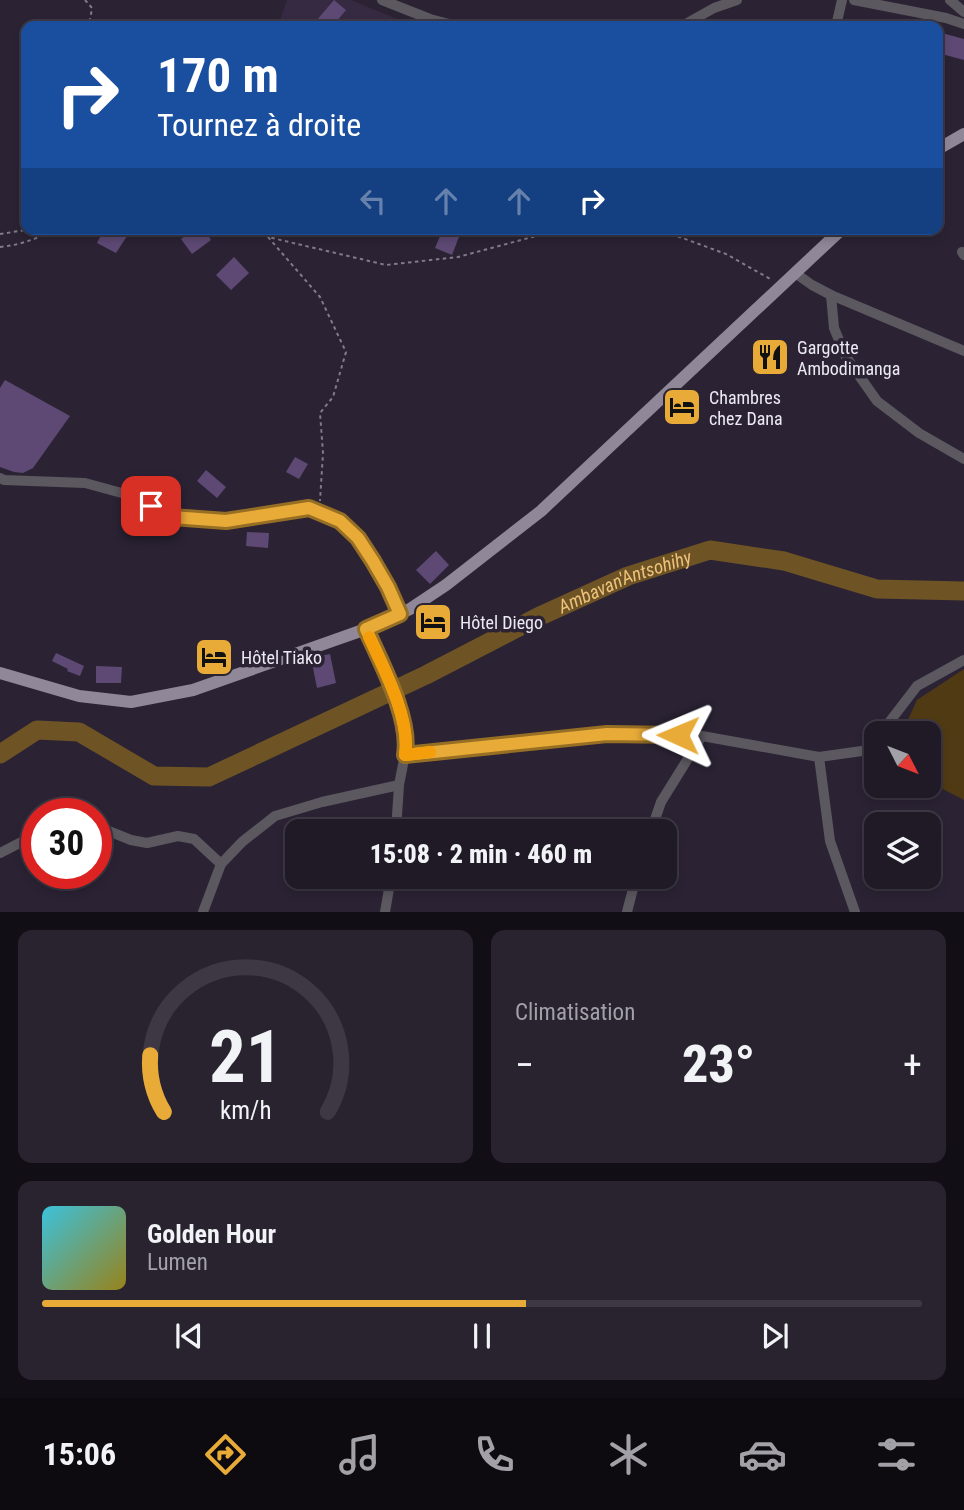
<!DOCTYPE html>
<html lang="fr">
<meta charset="utf-8">
<style>
body{margin:0;font-family:"Roboto Condensed",sans-serif;background:#28232f;color:#f1f3f6;height:100vh;display:flex;flex-direction:column;font-size:26px;white-space:nowrap}
*{box-sizing:border-box;margin:0}
p{font-size:23px;color:#a2a1a7}
.icon{flex:none;width:38px;height:38px;fill:none;stroke:currentColor;stroke-width:2;stroke-linecap:round;stroke-linejoin:round}
.map{position:relative;height:912px;overflow:hidden}
.panel{display:flex;flex-direction:column;gap:18px;padding:18px;background:#120e15;flex:1}
.panel>*{flex:none}
.banner{position:absolute;left:21px;top:21px;width:922px;height:214px;border-radius:14px;box-shadow:0 4px 10px #0003,0 0 0 2px #3d3844;background:#1a4fa0;color:#fff;overflow:hidden}
.needle{width:46px;rotate:132deg}
.controls{position:absolute;left:864px;top:721px;display:grid;gap:14px}
.controls a{display:grid;place-items:center;width:77px;height:77px;border-radius:14px;background:#201a27;box-shadow:0 4px 10px #0003,0 0 0 2px #3d3844;font-size:35px}
.speed{position:absolute;left:21px;top:798px;display:flex;gap:14px;font-size:35px;font-weight:700;text-align:center}
.speed>*{display:grid;place-content:center;width:91px;height:91px;border-radius:50%;background:#201a27;box-shadow:0 4px 10px #0003,0 0 0 2px #3d3844;line-height:1}
.speed .limit{border:10px solid #d22;background:#fff;color:#111}
.pin{position:absolute;display:grid;place-items:center;width:60px;height:60px;color:#fff;margin:-30px;border-radius:14px;box-shadow:0 4px 10px #0006}
.me{position:absolute;width:77px;margin:-38px;rotate:271deg;stroke-linejoin:round;filter:drop-shadow(0 0 5px #0008)}
.turn{display:flex;align-items:center;gap:24px;height:147px;padding:0 21px;font-size:32px}
.turn .icon{width:91px;height:91px;stroke-width:2.5}
.turn b{display:block;font-size:49px;line-height:60px}
.lanes{display:flex;align-items:center;height:66px;padding:0 21px;background:#0003;justify-content:center;gap:35px;direction:ltr}
.lanes .off{opacity:.35}
.big{font-size:52px;font-weight:800;line-height:1.1}
.panel .card{flex:1;display:flex;flex-direction:column;justify-content:center;gap:10px;min-width:0;padding:0 24px;border-radius:14px;background:#28232f}
.panel .dial{align-items:center;gap:0}
.dial svg{height:182px;overflow:visible;fill:none;stroke:#3d3844;stroke-width:7;stroke-linecap:round;text-anchor:middle}
.dial text{fill:#f1f3f6;stroke:none}
.song{display:flex;align-items:center;gap:21px}
.cover{width:84px;height:84px;border-radius:10px;background:linear-gradient(135deg,hsl(190 70% 55%),hsl(50 70% 35%))}
.played{height:7px;border-radius:4px;background:linear-gradient(90deg,#e8ab37 55%,#3d3844 55%)}
.keys{display:flex;justify-content:space-around;direction:ltr}
.heat{display:flex;justify-content:space-between;align-items:center;font-size:38px;direction:ltr}
.panel .tiles{flex:1;display:grid;gap:18px;grid-template-columns:1fr 1fr}
.card:last-child{grid-column:span 2}
.trip{position:absolute;left:285px;top:819px;width:392px;height:70px;border-radius:14px;background:#201a27;box-shadow:0 4px 10px #0003,0 0 0 2px #3d3844;font-weight:800;line-height:70px;text-align:center}
.dock{display:flex;height:112px;justify-content:space-around;align-items:center;background:#0d0a10;color:#a2a1a7}
.dock .icon{width:49px;height:49px}
.dock .active{color:#e8ab37}
.dock b{font-size:32px;color:#f1f3f6}
.map>svg:first-child{display:block}
.built{fill:#352a41}
.green{fill:#4f3a14}
.lines{fill:none;stroke-linecap:round;stroke-linejoin:round}
.river{stroke:#6e5324;stroke-width:19}
.building{fill:#5d4974}
.path{stroke:#817b8a;stroke-width:2;stroke-dasharray:3.5 3.5;stroke-linecap:butt}
.minor{stroke:#5c5860;stroke-width:10}
.major{stroke:#908899;stroke-width:12}
.route-casing{stroke:#976f24;stroke-width:18}
.route{stroke:#e8ab37;stroke-width:12}
.slow{stroke:#f59e0b;stroke-width:12}
.labels{text-anchor:middle;dominant-baseline:central;stroke-width:7;stroke-linejoin:round;paint-order:stroke}
.poi-label{font-size:18px;fill:#ede9f4;stroke:#2b2334;text-anchor:start}
.water-label{font-size:19px;font-style:italic;fill:#edc27a;stroke:#2b2334}
</style>
<div class="map">
<svg width="964" height="912" viewBox="0 0 964 912">
<rect width="100%" height="100%" fill="#2b2334"/>
<path class="built" d="M287 0H351L414 26H278Z"/>
<path class="green" d="M964 669V800L929 782V733H902L917 700Z"/>
<g class="lines">
<path class="river" id="s1" d="M0 754 37 730 79 732 154 776 209 777 426 675 540 616 628 576 710 550 784 561 877 589 964 591"/>
</g>
<g class="building">
<path d="M334 0 346 10 333 26H321L316 21Z"/>
<path d="M938 32 964 39V60L938 53Z"/>
<path d="M104 229H122L129 233 116 253 97 243Z"/>
<path d="M195 229H204L211 240 192 254 181 239Z"/>
<path d="M443 229H462L452 255 435 248Z"/>
<path d="M234 257 249 273 231 290 216 275Z"/>
<path d="M5 380 70 416 33 468 23 473 14 472 0 467V388Z"/>
<path d="M295 457 308 464 299 479 286 472Z"/>
<path d="M206 470 226 487 217 498 197 481Z"/>
<path d="M156 476 176 489 169 500 149 487Z"/>
<path d="M247 532 269 533 268 548 246 546Z"/>
<path d="M436 551 449 565 430 584 416 570Z"/>
<path d="M56 653 84 666 80 676 67 671 68 669 52 661Z"/>
<path d="M330 654 336 683 317 688 311 658Z"/>
<path d="M96 666 122 667 121 683H96Z"/>
</g>
<g class="lines">
<g class="path">
<path d="M85 0 92 8 89 26"/>
<path d="M261 229 268 237 386 265 458 257 562 229"/>
<path d="M658 229 726 254 772 280"/>
<path d="M0 234 32 229"/>
<path d="M268 237 320 297 346 352 333 397 320 413 323 453 320 501"/>
<path d="M0 247C20 245 37 239 55 229"/>
</g>
<g class="minor">
<path d="M382 0 430 19 457 26"/>
<path d="M854 0 946 18 964 24"/>
<path d="M950 0 964 12"/>
<path d="M682 26 714 8 737 0"/>
<path d="M836 26 842 0"/>
<path d="M962 252 964 255"/>
<path d="M795 273 812 285 831 295 964 351"/>
<path d="M831 295 834 328 846 357 877 401 919 433 964 459"/>
<path d="M0 478 4 480 85 483 129 495 172 517 226 521 309 508 340 521 358 538 388 587 399 614"/>
<path d="M366 629 400 708 407 744 399 785 396 831"/>
<path d="M881 733 917 686 964 660"/>
<path d="M405 755 607 734 702 736 819 757 869 750 877 739"/>
<path d="M819 757 830 841 855 912"/>
<path d="M96 826 131 840 147 843 178 836 194 839 221 864"/>
<path d="M651 831 661 802 702 736"/>
<path d="M0 853 37 834"/>
<path d="M203 912 221 864 242 842 275 816 322 802 399 785"/>
<path d="M385 912 391 877"/>
<path d="M627 912 636 877"/>
</g>
<g class="major">
<path d="M938 149 964 134"/>
<path d="M0 673 79 696 131 702 193 690 366 629 410 609 446 585 541 511 842 229"/>
</g>
</g>
<g class="lines">
<defs>
<path id="route" d="M151 506 172 517 226 521 309 508 340 521 358 538 373 561 388 587 400 614 366 629C381 663 411 718 405 755L607 734 678 735"/>
</defs>
<use href="#route" class="route-casing"/>
<use href="#route" class="route"/>
<path class="slow" d="M369 637C384 670 411 718 405 755L430 752"/>
</g>
<defs>
<symbol id="restaurant-square" viewBox="-11 -11 22 22"><rect x="-9" y="-9" width="18" height="18" rx="4" fill="#e8ab37" stroke="#2b2334"/><path d="M-5-6h1v4h1v-4h1v4h1v-4h1v5L-1.5 .5V6h-2V.5L-5-1ZM5-6V6H3V1.5H1.5Q1.5-4 5-6Z" fill="#111"/></symbol>
<symbol id="hotel-square" viewBox="-11 -11 22 22"><rect x="-9" y="-9" width="18" height="18" rx="4" fill="#e8ab37" stroke="#2b2334"/><path d="M-6-4.5h1.5V1H6V5H4.5V3h-9V5H-6ZM-4 0a1.8 1.8 0 1 1 3.6 0ZM.5 0V-2.5h3Q6-2.5 6 0Z" fill="#111"/></symbol>
</defs>
<g fill-rule="evenodd">
<use href="#restaurant-square" x="748" y="335" width="44" height="44"/>
<use href="#hotel-square" x="660" y="385" width="44" height="44"/>
<use href="#hotel-square" x="411" y="600" width="44" height="44"/>
<use href="#hotel-square" x="192" y="635" width="44" height="44"/>
</g>
<g class="labels">
<g class="poi-label">
<text x="797" y="347">Gargotte<tspan x="797" dy="21">Ambodimanga</tspan></text>
<text x="709" y="397">Chambres<tspan x="709" dy="21">chez Dana</tspan></text>
<text x="460" y="622">Hôtel Diego</text>
<text x="241" y="657">Hôtel Tiako</text>
</g>
<g class="water-label">
<text stroke="none"><textPath href="#s1" startOffset="688">Ambavan'Antsohihy</textPath></text>
</g>
</g>
</svg>
<div class="controls">
<a><svg class="needle" viewBox="-14 -14 28 28"><path d="M0-13l5 13h-10z" fill="#e53935"/><path d="M0 13l5-13h-10z" fill="#a2a1a7"/></svg></a>
<a><svg class="icon" aria-label="layers" viewBox="0 0 24 24"><path d="M12 4l9 5-9 5-9-5zM3 14l9 5 9-5"/></svg></a>
</div>
<div class="speed"><div class="limit">30</div></div>
<div class="pin" style="left:151px;top:506px;background:#d93025"><svg class="icon" aria-label="arrive" viewBox="0 0 24 24"><path d="M6 21V4h12l-3 4 3 4H6"/></svg></div>
<svg class="me" style="left:678px;top:735px" viewBox="-20 -20 40 40"><path d="M0-17L14 15 0 8-14 15z" fill="#e8ab37" stroke="#fff" stroke-width="4"/></svg>
<div class="trip">15:08 · 2 min · 460 m</div>
<div class="banner">
<div class="turn"><svg class="icon" aria-label="right" viewBox="0 0 24 24"><path d="M7 20v-9h11M14 6l5 5-5 5"/></svg><div><b>170 m</b>Tournez à droite</div></div>
<div class="lanes"><svg class="icon off" aria-label="left" viewBox="0 0 24 24"><path d="M17 20v-9H6M10 6l-5 5 5 5"/></svg><svg class="icon off" aria-label="ahead" viewBox="0 0 24 24"><path d="M12 20V5M6 11l6-6 6 6"/></svg><svg class="icon off" aria-label="ahead" viewBox="0 0 24 24"><path d="M12 20V5M6 11l6-6 6 6"/></svg><svg class="icon" aria-label="right" viewBox="0 0 24 24"><path d="M7 20v-9h11M14 6l5 5-5 5"/></svg></div>
</div>
</div>
<section class="panel">
<div class="tiles">
<div class="card dial"><svg viewBox="0 0 100 80">
<path d="M14 69A42 42 0 1 1 86 69"/>
<path d="M14 69A42 42 0 0 1 8 44" stroke="#e8ab37"/>
<text x="50" y="56" font-size="32" font-weight="700">21</text>
<text x="50" y="72" font-size="11">km/h</text>
</svg></div>
<div class="card"><p>Climatisation</p>
<div class="heat"><a>−</a><b class="big">23°</b><a>+</a></div>
</div>
<div class="card">
<div class="song"><i class="cover"></i><div><b>Golden Hour</b><p>Lumen</p></div></div>
<div class="played"></div>
<div class="keys"><svg class="icon" aria-label="previous" viewBox="0 0 24 24"><path d="M18 5L8 12l10 7zM5 5v14"/></svg><svg class="icon" aria-label="pause" viewBox="0 0 24 24"><path d="M8 5v14M16 5v14"/></svg><svg class="icon" aria-label="next" viewBox="0 0 24 24"><path d="M6 5l10 7-10 7zM19 5v14"/></svg></div>
</div>
</div>
</section>
<nav class="dock">
<b>15:06</b>
<svg class="icon active" aria-label="directions" viewBox="0 0 24 24"><path d="M12 3l9 9-9 9-9-9zM9 14v-3h6M13 9l2 2-2 2"/></svg>
<svg class="icon" aria-label="music" viewBox="0 0 24 24"><path d="M9 18V5l10-2v13"/><circle cx="6" cy="18" r="3"/><circle cx="16" cy="16" r="3"/></svg>
<svg class="icon" aria-label="phone" viewBox="0 0 24 24"><path d="M5 4h4l2 5-3 2q2 4 5 5l2-3 5 2v4C11 20 4 13 5 4z"/></svg>
<svg class="icon" aria-label="climate" viewBox="0 0 24 24"><path d="M12 3v18M4 7l16 10M4 17L20 7"/></svg>
<svg class="icon" aria-label="car" viewBox="0 0 24 24"><path d="M5 17H2v-5l4-1 3-4h7l3 4 3 1v5h-3M9 17h6M6 11h13"/><circle cx="7" cy="17" r="2"/><circle cx="17" cy="17" r="2"/></svg>
<svg class="icon" aria-label="filters" viewBox="0 0 24 24"><path d="M4 7h16M4 17h16"/><circle cx="9" cy="7" r="2"/><circle cx="15" cy="17" r="2"/></svg>
</nav>
